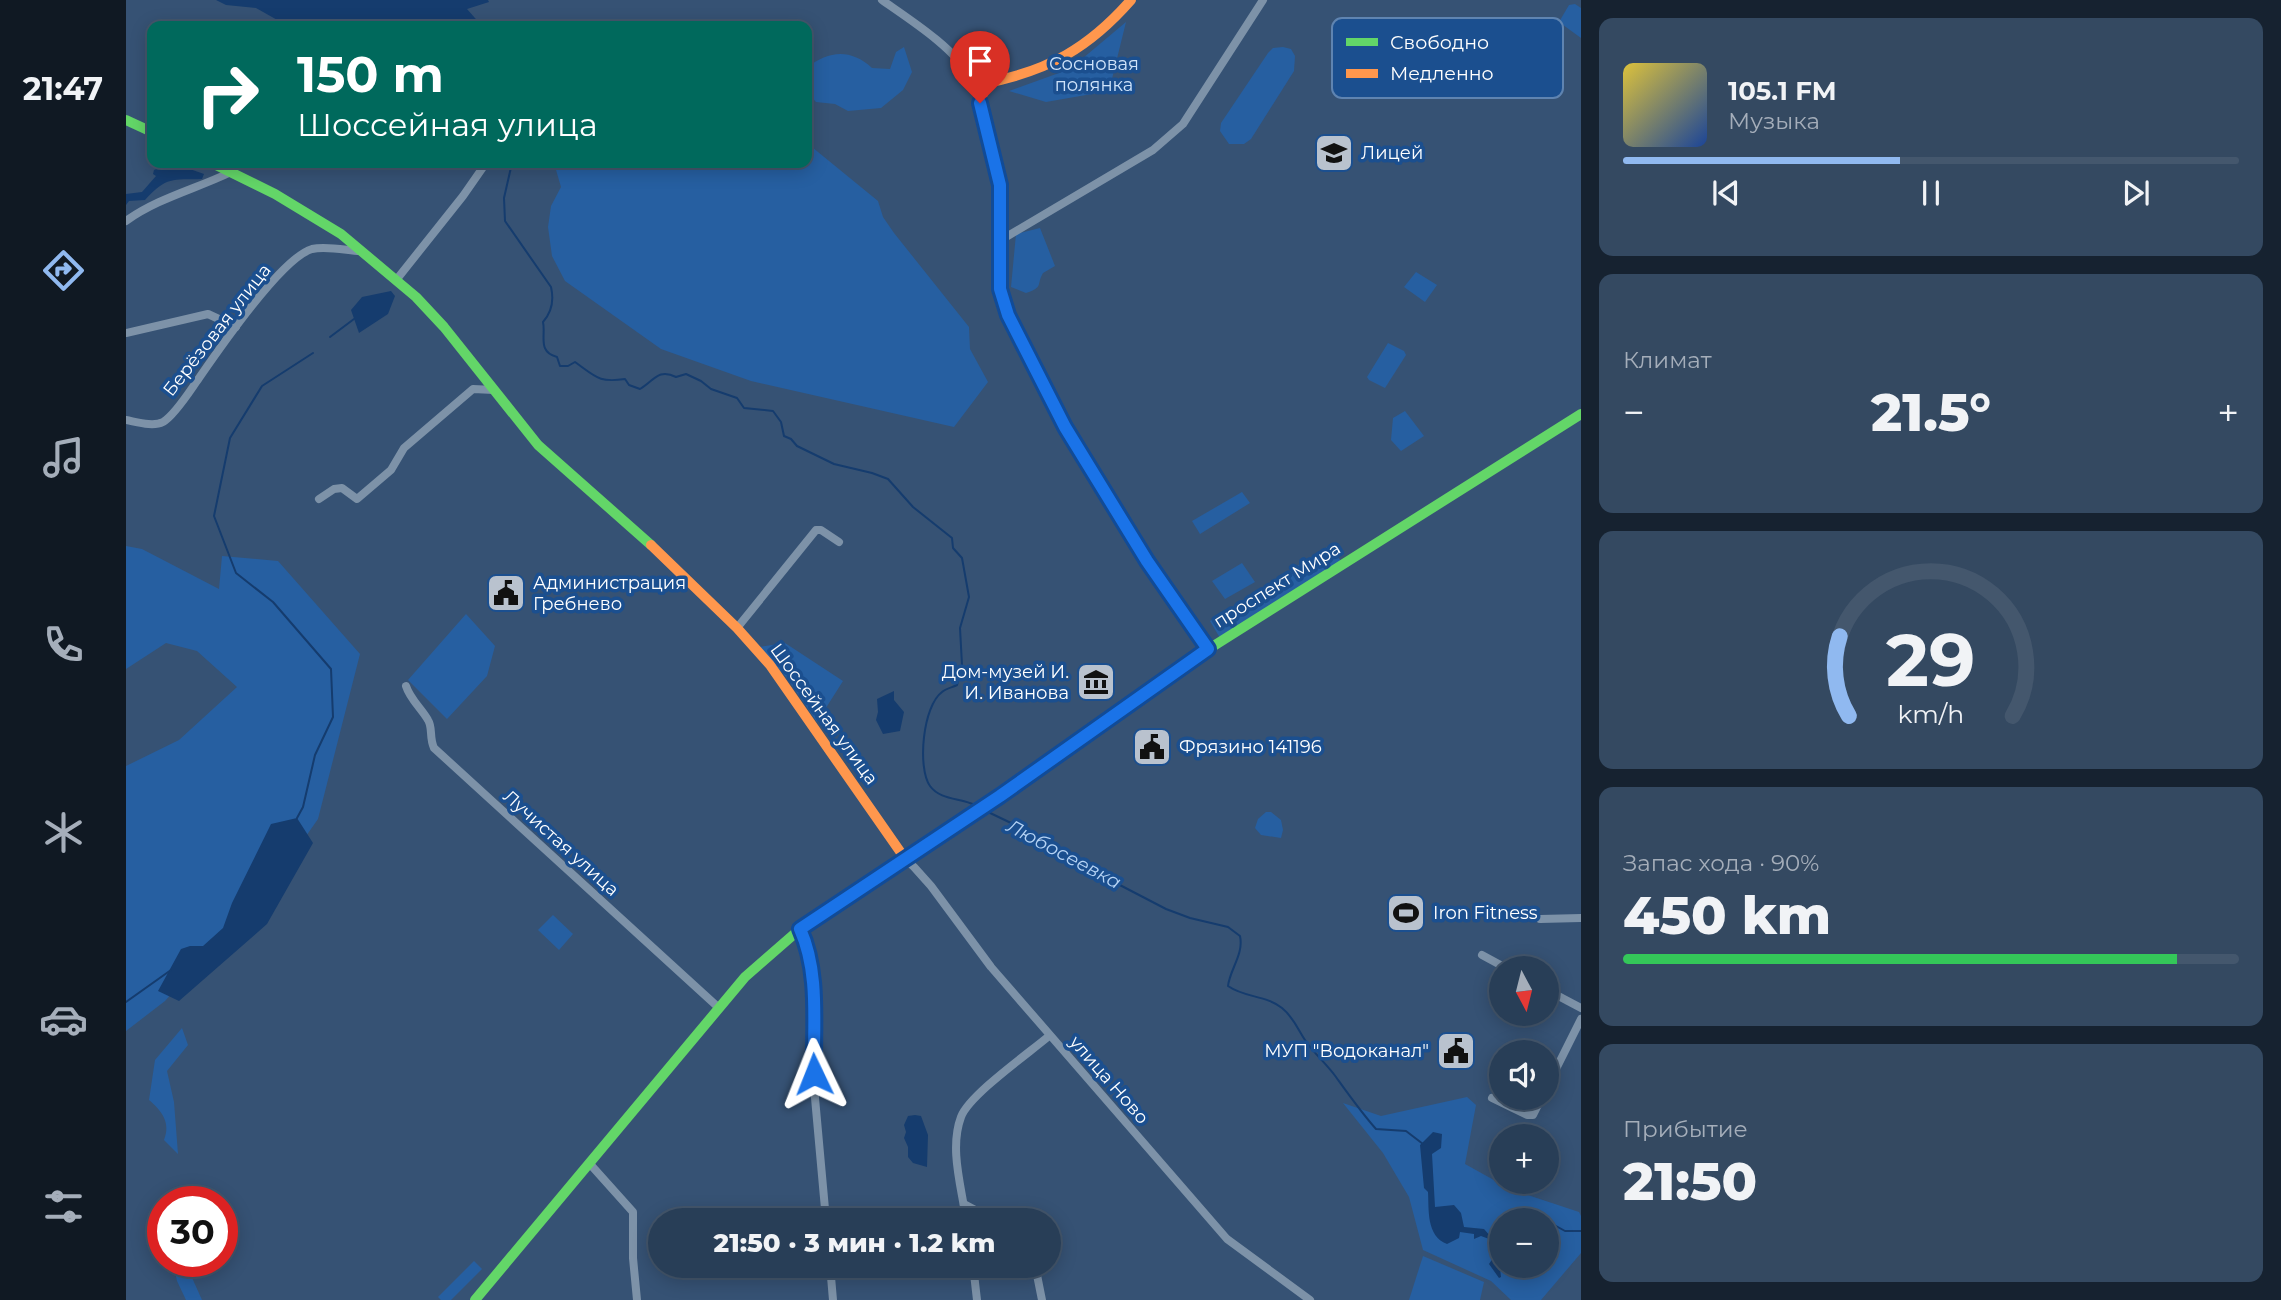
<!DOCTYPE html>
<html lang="ru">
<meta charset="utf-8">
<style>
body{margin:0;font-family:Montserrat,sans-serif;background:#344961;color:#f1f3f6;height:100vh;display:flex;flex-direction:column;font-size:26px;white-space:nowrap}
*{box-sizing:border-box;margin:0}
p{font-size:23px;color:#a5aeba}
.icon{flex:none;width:38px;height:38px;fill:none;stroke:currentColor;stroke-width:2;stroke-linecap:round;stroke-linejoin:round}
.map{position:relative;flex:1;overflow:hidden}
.sheet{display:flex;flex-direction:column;gap:18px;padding:18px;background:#162230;width:700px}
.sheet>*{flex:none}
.banner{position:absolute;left:21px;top:21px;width:665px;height:147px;border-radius:14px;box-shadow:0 4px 18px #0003,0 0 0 2px #44576d;background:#00695c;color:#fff;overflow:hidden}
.needle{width:46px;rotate:173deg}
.buttons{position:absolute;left:1363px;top:956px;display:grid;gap:14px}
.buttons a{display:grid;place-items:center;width:70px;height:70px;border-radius:50%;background:#283e57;box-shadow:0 4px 18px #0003,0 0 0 2px #44576d;font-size:35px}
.speed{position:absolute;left:21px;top:1186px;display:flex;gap:14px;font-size:35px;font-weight:700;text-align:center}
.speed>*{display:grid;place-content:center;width:91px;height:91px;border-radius:50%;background:#283e57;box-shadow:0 4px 18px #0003,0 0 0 2px #44576d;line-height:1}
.speed .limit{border:10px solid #d22;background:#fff;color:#111}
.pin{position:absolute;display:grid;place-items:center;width:60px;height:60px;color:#fff;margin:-72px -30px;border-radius:50% 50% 50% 0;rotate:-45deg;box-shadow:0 0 7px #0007}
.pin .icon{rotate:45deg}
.me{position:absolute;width:77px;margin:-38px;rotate:358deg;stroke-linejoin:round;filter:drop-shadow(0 0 5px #0008)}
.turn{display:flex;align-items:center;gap:24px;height:147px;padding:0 35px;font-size:32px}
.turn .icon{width:91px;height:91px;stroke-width:2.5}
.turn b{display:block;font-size:49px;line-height:60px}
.big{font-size:52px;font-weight:800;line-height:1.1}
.sheet .widget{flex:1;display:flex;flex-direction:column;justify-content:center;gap:10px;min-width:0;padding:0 24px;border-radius:14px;background:#344961}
.sheet .dial{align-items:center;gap:0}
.dial svg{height:182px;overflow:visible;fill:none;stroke:#44576d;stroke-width:7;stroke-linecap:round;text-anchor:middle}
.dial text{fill:#f1f3f6;stroke:none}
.song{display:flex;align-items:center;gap:21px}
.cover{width:84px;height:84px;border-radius:10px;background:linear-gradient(135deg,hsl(50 70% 55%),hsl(220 70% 35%))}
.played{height:7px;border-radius:4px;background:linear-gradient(90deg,#90b9f0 45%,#44576d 45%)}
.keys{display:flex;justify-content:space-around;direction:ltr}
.heat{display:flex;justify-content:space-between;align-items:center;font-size:38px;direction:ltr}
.charge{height:10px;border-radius:5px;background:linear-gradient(90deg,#34c759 90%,#44576d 0)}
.trip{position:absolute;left:522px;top:1208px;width:413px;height:70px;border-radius:35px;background:#283e57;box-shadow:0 4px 18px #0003,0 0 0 2px #44576d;font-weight:800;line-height:70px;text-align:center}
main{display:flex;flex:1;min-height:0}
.tabs{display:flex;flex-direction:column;width:126px;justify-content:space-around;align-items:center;background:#101923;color:#a5aeba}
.tabs .icon{width:49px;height:49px}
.tabs .on{color:#90b9f0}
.tabs b{font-size:32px;color:#f1f3f6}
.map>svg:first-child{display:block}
.green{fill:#265fa1;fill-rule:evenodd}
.water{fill:#153c6e}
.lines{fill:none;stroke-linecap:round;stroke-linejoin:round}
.stream{stroke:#153c6e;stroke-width:2}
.street{stroke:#7d92a8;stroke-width:8}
.fast{stroke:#63d668;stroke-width:10}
.slow{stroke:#ff974d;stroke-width:10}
.route-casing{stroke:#114b97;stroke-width:18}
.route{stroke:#1a73e8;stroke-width:12}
.labels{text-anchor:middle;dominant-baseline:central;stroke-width:7;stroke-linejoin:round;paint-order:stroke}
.park-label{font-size:18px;fill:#cfe3fa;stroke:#1b4f8f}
.poi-label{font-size:18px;fill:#fff;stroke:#1b4f8f;text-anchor:start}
.street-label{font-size:18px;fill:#fff;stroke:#1b4f8f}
.water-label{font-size:19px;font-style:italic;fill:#b5d3f5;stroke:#1b4f8f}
.key{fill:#1b4f8f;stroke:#5f84b1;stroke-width:2}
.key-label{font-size:19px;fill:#fff}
</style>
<main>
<nav class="tabs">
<b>21:47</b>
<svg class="icon on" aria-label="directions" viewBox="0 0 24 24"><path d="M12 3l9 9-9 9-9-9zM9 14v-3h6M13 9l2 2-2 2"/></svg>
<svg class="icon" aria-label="music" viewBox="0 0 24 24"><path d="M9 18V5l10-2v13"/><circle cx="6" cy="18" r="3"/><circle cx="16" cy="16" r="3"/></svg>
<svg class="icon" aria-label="phone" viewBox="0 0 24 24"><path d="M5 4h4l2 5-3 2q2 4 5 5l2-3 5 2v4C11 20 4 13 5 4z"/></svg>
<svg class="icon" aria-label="climate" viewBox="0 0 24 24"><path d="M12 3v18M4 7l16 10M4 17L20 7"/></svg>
<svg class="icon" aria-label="car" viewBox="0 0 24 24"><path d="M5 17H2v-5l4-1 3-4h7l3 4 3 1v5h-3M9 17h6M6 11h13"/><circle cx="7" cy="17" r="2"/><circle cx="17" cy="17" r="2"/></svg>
<svg class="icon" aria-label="filters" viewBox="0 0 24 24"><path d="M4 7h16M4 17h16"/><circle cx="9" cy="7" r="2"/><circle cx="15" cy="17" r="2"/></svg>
</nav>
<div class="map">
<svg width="1455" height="1300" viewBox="0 0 1455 1300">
<rect width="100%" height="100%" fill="#365274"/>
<g class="green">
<path d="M1449 4 1455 8V38L1433 22 1443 5Z"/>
<path d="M1000 22 983 91 920 102 883 91 944 69Z"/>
<path d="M778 47 786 72 777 90 755 108 722 111 709 104 690 102 681 92V68C703 50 725 49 746 68L764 69 770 52Z"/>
<path d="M1157 47 1165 49 1169 56 1168 71 1125 139 1118 144H1103L1094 131 1095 123 1142 53 1147 48Z"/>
<path d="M681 143 752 201 757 217 768 233 843 327 844 349 862 382 828 427 625 381 535 349 439 281 426 256 422 227 425 206 435 187 428 163H681Z"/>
<path d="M914 228 929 266 917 273C910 285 918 287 900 293L885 287 890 234Z"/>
<path d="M1290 272 1311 285 1299 302 1278 287Z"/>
<path d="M1262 343 1278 351 1280 355 1259 388 1243 380 1241 377Z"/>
<path d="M1279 411 1298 436 1275 451 1265 440 1267 418Z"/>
<path d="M1116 492 1124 503 1074 534 1066 521Z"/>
<path d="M0 546 16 549 93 589 96 556 152 561 234 654 192 819 152 876 39 1001 0 1031V766L53 740 111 687 71 651 40 643 0 669Z"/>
<path d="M1203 546 1216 562 1094 638 1084 621Z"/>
<path d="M1116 563 1129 582 1099 599 1086 581Z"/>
<path d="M340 614 369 646 361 676 321 719 282 680Z"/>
<path d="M659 643 717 681 691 722 661 678 633 647Z"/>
<path d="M1140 812H1145L1155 820 1157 830 1155 838 1135 835 1129 828 1132 819Z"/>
<path d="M427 915 447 934 433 950 412 930Z"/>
<path d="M56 1028 62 1045 41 1071 48 1102 52 1154 38 1140C45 1123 36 1111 23 1100L29 1060Z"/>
<path d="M1341 1097 1350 1105 1339 1164 1384 1189 1453 1212 1455 1216V1253L1415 1300H1385L1365 1281 1297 1250 1283 1197 1257 1153 1217 1103 1255 1116ZM1376 1220H1421V1265H1376Z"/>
<path d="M1297 1256 1358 1282 1354 1300H1283Z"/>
<path d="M348 1261 356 1269 325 1300H315L312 1297Z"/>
<path d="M47 1262H59L76 1300H60L51 1281Z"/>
</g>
<g class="water">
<path d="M90 0H362L363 2 341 9 356 26H162L130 8 100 5Z"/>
<path d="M41 165 58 167 78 174 76 179C46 180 41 176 19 200L3 201 0 205V194L16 192 30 176 27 174 28 170Z"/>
<path d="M265 291 269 296 262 314 233 333 225 310 236 297Z"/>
<path d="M768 691V700L778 712 774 731 757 734 750 720 752 712 751 699Z"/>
<path d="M171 818 187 843 141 924 53 1001 32 991 55 949 64 946H77L97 928 106 903 145 824Z"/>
<path d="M789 1115 795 1116 802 1135 801 1167 787 1163 782 1157V1147L778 1138 780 1132 778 1125 782 1116Z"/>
<path d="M1307 1132 1316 1134 1315 1148 1306 1154 1309 1207 1328 1205 1335 1213 1338 1227 1358 1229 1365 1237 1375 1238 1377 1265 1374 1268 1375 1277 1373 1278 1363 1264 1367 1258 1366 1240 1355 1236 1348 1239V1234L1334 1232 1333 1238 1321 1244C1300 1236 1303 1209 1302 1192L1298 1188 1294 1145Z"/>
</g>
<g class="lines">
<g class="stream">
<path d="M386 163 378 198 379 221 425 287C428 300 426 312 417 322 420 335 411 352 431 357L434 366H442L449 362C470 377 473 383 499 379L503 385 514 389C528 381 532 368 550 377L560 374 575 381 585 389 611 398 618 408 647 411 655 422 658 436 665 439 671 446 708 464 746 473 762 479 787 507 826 538 827 548 836 558 843 597 834 628 836 665 831 685C827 687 819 689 816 692 797 706 791 767 804 786 814 800 834 798 849 805"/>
<path d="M204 337 228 319"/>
<path d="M860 811 885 823 913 843 1040 909 1064 918 1102 927 1114 936C1118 954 1104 969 1102 986 1119 998 1140 995 1156 1008 1170 1019 1174 1036 1185 1048 1193 1058 1202 1066 1210 1077 1223 1095 1235 1112 1250 1129L1280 1131 1297 1144"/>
<path d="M171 818 177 807 189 755 207 717 205 669 147 602 110 573 88 516 104 438 136 386 187 353"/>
<path d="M0 1002 45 970"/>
<path d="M1421 1221 1439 1231H1455"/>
</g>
<g class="street">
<path d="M756 0C783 19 829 48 844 77 848 85 851 95 854 103"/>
<path d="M0 221C32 198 70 189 105 172"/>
<path d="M875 240 1027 150 1057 124 1137 0"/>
<path d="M271 279 337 196 360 163"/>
<path d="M0 333 82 314 110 327"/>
<path d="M0 420C11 422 27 427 37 422 48 416 64 391 71 381 91 352 155 258 186 249 200 246 219 250 234 251"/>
<path d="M193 499 208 489 216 488 231 499 265 470 278 448 347 389 368 390"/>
<path d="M611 628 690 530H695L713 542"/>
<path d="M280 686C284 699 295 708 302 720 307 728 303 737 308 748L593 1008"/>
<path d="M780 860 788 867 805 886 865 967 1101 1239 1184 1300"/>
<path d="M1414 919 1455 918"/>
<path d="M674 929 681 944 688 974 687 1026 689 1098 700 1220"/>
<path d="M1356 955 1380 968"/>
<path d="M1421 990 1455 1008"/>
<path d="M1421 1087 1455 1019"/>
<path d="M1366 1098 1401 1115H1407L1416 1097"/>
<path d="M464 1164 507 1212V1258L511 1300"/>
<path d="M838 1204 868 1220"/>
<path d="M840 1220C836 1188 823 1149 835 1117 843 1095 903 1053 923 1036"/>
<path d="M704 1265 707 1300"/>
<path d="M847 1265 851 1300"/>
<path d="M909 1265 916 1300"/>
</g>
<g class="fast">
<path d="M0 120 26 132"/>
<path d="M868 160 874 185V289C881 323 901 355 918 386 966 478 1023 564 1082 649"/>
<path d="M86 163 149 194 215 234 290 297 318 327 412 445 525 545"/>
<path d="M1078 652 1455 414"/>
<path d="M349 1300 619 977 674 929 827 827"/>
</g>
<g class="slow">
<path d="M868 160 854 103 860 83C922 71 963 48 1005 0"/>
<path d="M525 545 611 628 644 665 780 860"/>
<path d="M827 827 1078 652"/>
</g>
</g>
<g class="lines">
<defs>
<path id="route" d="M688 1074C687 1026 694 973 674 929L874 796 1082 649 1021 561 939 427 882 315 874 289V185L854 103"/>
</defs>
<use href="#route" class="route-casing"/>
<use href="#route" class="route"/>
</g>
<defs>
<symbol id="school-square" viewBox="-11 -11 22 22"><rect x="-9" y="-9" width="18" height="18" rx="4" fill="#b9c2ce" stroke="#1b4f8f"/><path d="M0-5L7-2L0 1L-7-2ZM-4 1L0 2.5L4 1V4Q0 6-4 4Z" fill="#111"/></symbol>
<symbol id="civic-square" viewBox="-11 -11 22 22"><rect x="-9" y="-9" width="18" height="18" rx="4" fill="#b9c2ce" stroke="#1b4f8f"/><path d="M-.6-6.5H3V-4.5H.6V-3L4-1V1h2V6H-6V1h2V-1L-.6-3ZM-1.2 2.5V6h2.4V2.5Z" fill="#111"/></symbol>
<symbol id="museum-square" viewBox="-11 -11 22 22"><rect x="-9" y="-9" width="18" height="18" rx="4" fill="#b9c2ce" stroke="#1b4f8f"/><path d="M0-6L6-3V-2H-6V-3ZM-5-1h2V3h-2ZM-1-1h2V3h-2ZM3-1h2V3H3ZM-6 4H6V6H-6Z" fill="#111"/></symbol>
<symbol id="stadium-square" viewBox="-11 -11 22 22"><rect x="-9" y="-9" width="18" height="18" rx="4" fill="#b9c2ce" stroke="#1b4f8f"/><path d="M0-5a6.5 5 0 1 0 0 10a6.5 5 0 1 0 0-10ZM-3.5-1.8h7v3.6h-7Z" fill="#111"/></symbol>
</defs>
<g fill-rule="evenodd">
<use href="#school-square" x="1186" y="131" width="44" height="44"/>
<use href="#civic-square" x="358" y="571" width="44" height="44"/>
<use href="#museum-square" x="948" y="660" width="44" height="44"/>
<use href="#civic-square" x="1004" y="725" width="44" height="44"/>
<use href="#stadium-square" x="1258" y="891" width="44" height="44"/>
<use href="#civic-square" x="1308" y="1029" width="44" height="44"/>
</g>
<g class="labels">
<g class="park-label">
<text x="968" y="64">Сосновая<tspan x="968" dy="21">полянка</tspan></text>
</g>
<g class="poi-label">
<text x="1235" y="153">Лицей</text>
<text x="407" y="583">Администрация<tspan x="407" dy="21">Гребнево</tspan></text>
<text x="943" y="672" text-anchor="end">Дом-музей И.<tspan x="943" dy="21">И. Иванова</tspan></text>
<text x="1053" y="747">Фрязино 141196</text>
<text x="1307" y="913">Iron Fitness</text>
<text x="1303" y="1051" text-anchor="end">МУП "Водоканал"</text>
</g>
<g class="street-label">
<text transform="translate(91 330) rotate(-52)">Берёзовая улица</text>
<text transform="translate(1151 585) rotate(-32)">проспект Мира</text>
<text transform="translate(698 714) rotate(54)">Шоссейная улица</text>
<text transform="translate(435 843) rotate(42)">Лучистая улица</text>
<text transform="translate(983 1080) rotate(49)">улица Ново</text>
</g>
<g class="water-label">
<text transform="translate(938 854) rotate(28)">Любосеевка</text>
</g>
</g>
<rect x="1206" y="18" width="231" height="80" rx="10" class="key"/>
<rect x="1220" y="38" width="32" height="8" fill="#63d668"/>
<rect x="1220" y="69" width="32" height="9" fill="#ff974d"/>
<g class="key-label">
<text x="1264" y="49">Свободно</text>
<text x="1264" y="80">Медленно</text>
</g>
</svg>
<div class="buttons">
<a><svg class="needle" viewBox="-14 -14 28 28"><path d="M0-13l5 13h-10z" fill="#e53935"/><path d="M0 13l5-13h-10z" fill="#a5aeba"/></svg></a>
<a><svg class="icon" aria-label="sound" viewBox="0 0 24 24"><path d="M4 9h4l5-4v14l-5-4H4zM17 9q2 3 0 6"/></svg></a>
<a>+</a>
<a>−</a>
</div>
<div class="speed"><div class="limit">30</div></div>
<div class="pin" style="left:854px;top:103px;background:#d93025"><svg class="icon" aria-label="arrive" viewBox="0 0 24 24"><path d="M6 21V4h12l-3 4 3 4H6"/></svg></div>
<svg class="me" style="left:688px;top:1074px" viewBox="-20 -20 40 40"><path d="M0-17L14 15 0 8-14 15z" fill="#1a73e8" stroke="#fff" stroke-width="4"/></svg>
<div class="trip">21:50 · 3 мин · 1.2 km</div>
<div class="banner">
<div class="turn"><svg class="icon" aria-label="right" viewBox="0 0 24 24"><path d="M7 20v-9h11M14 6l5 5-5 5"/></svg><div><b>150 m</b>Шоссейная улица</div></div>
</div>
</div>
<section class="sheet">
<div class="widget">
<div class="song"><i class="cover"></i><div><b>105.1 FM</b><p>Музыка</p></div></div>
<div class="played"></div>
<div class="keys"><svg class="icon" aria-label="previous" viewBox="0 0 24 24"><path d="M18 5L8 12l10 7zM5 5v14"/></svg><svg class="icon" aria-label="pause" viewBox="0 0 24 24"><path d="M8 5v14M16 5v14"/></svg><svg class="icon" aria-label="next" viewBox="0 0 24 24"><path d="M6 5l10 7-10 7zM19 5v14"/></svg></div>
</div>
<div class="widget"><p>Климат</p>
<div class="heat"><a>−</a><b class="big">21.5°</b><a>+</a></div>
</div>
<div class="widget dial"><svg viewBox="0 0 100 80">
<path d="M14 69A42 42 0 1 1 86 69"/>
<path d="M14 69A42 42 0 0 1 10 34" stroke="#90b9f0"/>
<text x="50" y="56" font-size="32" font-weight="700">29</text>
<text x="50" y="72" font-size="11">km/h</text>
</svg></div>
<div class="widget"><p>Запас хода · 90%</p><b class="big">450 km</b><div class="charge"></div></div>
<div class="widget"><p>Прибытие</p><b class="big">21:50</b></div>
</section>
</main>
